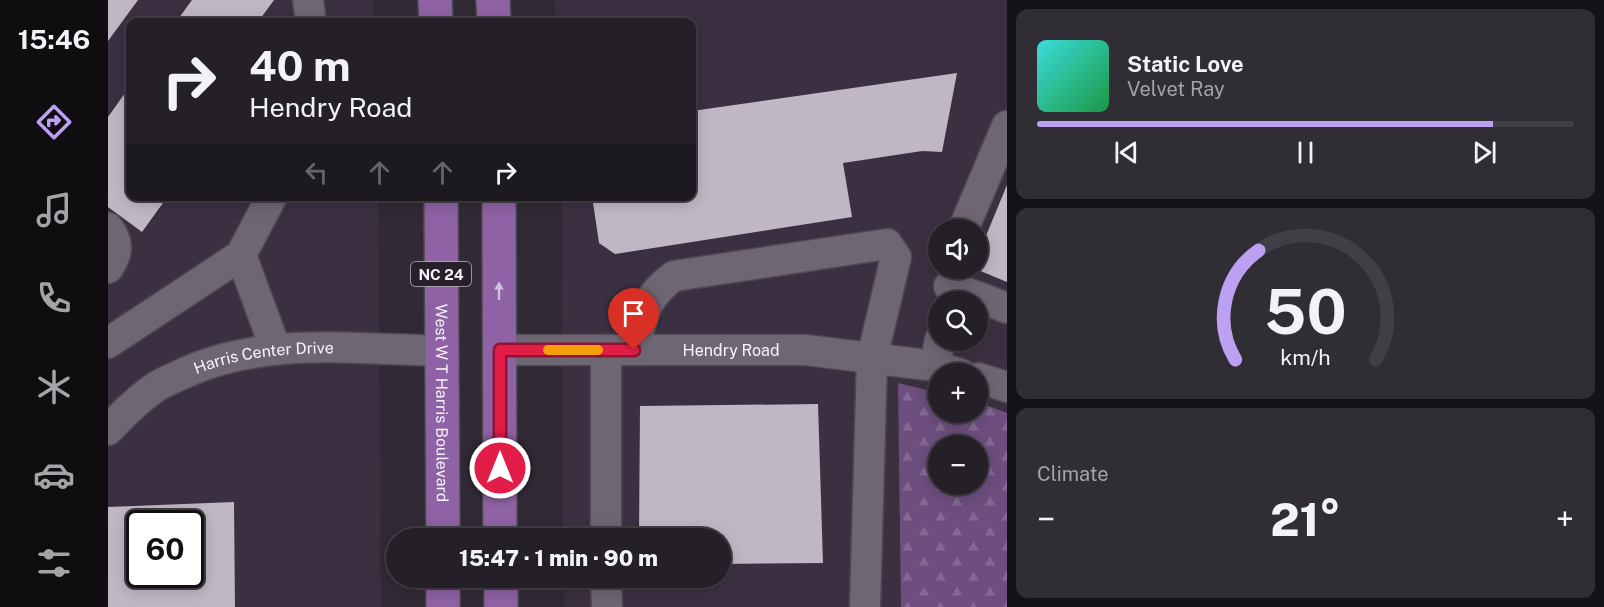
<!DOCTYPE html>
<meta charset="utf-8">
<style>
body{margin:0;font-family:"Public Sans",sans-serif;background:#312d34;color:#f1f3f6;height:100vh;display:flex;flex-direction:column;font-size:22px;white-space:nowrap}
*{box-sizing:border-box;margin:0}
p{font-size:20px;color:#a3a3a8}
.icon{flex:none;width:33px;height:33px;fill:none;stroke:currentColor;stroke-width:2;stroke-linecap:round;stroke-linejoin:round}
.map{position:relative;flex:1;overflow:hidden}
.details{display:flex;flex-direction:column;gap:9px;padding:9px;background:#141216;width:597px}
.details>*{flex:none}
.banner{position:absolute;left:18px;top:18px;width:570px;height:183px;border-radius:12px;box-shadow:0 3px 15px #0003,0 0 0 2px #423e45;background:#252028;color:#f1f3f6;overflow:hidden}
.tools{position:absolute;left:820px;top:219px;display:grid;gap:12px}
.tools a{display:grid;place-items:center;width:60px;height:60px;border-radius:50%;background:#252028;box-shadow:0 3px 15px #0003,0 0 0 2px #423e45;font-size:30px}
.speed{position:absolute;left:18px;top:510px;display:flex;gap:12px;font-size:30px;font-weight:700;text-align:center}
.speed>*{display:grid;place-content:center;width:78px;height:78px;border-radius:50%;background:#252028;box-shadow:0 3px 15px #0003,0 0 0 2px #423e45;line-height:1}
.speed .limit{border:3px solid #111;border-radius:9px;background:#fff;color:#111}
.pin{position:absolute;display:grid;place-items:center;width:51px;height:51px;color:#fff;margin:-62px -26px;border-radius:50% 50% 50% 0;rotate:-45deg;box-shadow:0 0 6px #0007}
.pin .icon{rotate:45deg}
.me{position:absolute;width:66px;margin:-33px;rotate:0deg;stroke-linejoin:round;filter:drop-shadow(0 0 4px #0008)}
.turn{display:flex;align-items:center;gap:21px;height:126px;padding:0 24px;font-size:27px}
.turn .icon{width:78px;height:78px;stroke-width:2.5}
.turn b{display:block;font-size:42px;line-height:51px}
.lanes{display:flex;align-items:center;height:57px;padding:0 24px;background:#0003;justify-content:center;gap:30px;direction:ltr}
.lanes .off{opacity:.35}
.big{font-size:45px;font-weight:800;line-height:1.1}
.details .widget{flex:1;display:flex;flex-direction:column;justify-content:center;gap:9px;min-width:0;padding:0 21px;border-radius:12px;background:#312d34}
.details .dial{align-items:center;gap:0}
.dial svg{height:156px;overflow:visible;fill:none;stroke:#423e45;stroke-width:7;stroke-linecap:round;text-anchor:middle}
.dial text{fill:#f1f3f6;stroke:none}
.song{display:flex;align-items:center;gap:18px}
.cover{width:72px;height:72px;border-radius:9px;background:linear-gradient(135deg,hsl(180 70% 55%),hsl(140 70% 35%))}
.played{height:6px;border-radius:3px;background:linear-gradient(90deg,#bca0f2 85%,#423e45 85%)}
.keys{display:flex;justify-content:space-around;direction:ltr}
.heat{display:flex;justify-content:space-between;align-items:center;font-size:33px;direction:ltr}
.trip{position:absolute;left:278px;top:528px;width:345px;height:60px;border-radius:30px;background:#252028;box-shadow:0 3px 15px #0003,0 0 0 2px #423e45;font-weight:800;line-height:60px;text-align:center}
main{display:flex;flex:1;min-height:0}
.dock{display:flex;flex-direction:column;width:108px;justify-content:space-around;align-items:center;background:#0f0d10;color:#a3a3a8}
.dock .icon{width:42px;height:42px}
.dock .on{color:#bca0f2}
.dock b{font-size:27px;color:#f1f3f6}
.map>svg:first-child{display:block}
.built{fill:#3a3041;fill-rule:evenodd}
.forest{fill:url(#forest-firs);fill-rule:evenodd}
.building{fill:#c0b7c5;fill-rule:evenodd}
.lines{fill:none;stroke-linecap:round;stroke-linejoin:round}
.minor-casing{stroke:#4e4851;stroke-width:33}
.major-casing{stroke:#4e4851;stroke-width:36}
.minor{stroke:#6e6673;stroke-width:30}
.major{stroke:#8e62a5;stroke-width:33}
.oneway{fill:#d2c0dc}
.route-casing{stroke:#92132f;stroke-width:15}
.route{stroke:#e11d48;stroke-width:10}
.slow{stroke:#f59e0b;stroke-width:10}
.labels{text-anchor:middle;dominant-baseline:central;stroke-width:6;stroke-linejoin:round;paint-order:stroke}
.shield{fill:#27202b;stroke:#b9b4bc;stroke-width:1.5}
.shield-label{font-size:15px;font-weight:bold;fill:#f7f3fa}
.street-label{font-size:16px;fill:#f7f3fa;stroke:#27202b}
</style>
<main>
<nav class="dock">
<b>15:46</b>
<svg class="icon on" aria-label="directions" viewBox="0 0 24 24"><path d="M12 3l9 9-9 9-9-9zM9 14v-3h6M13 9l2 2-2 2"/></svg>
<svg class="icon" aria-label="music" viewBox="0 0 24 24"><path d="M9 18V5l10-2v13"/><circle cx="6" cy="18" r="3"/><circle cx="16" cy="16" r="3"/></svg>
<svg class="icon" aria-label="phone" viewBox="0 0 24 24"><path d="M5 4h4l2 5-3 2q2 4 5 5l2-3 5 2v4C11 20 4 13 5 4z"/></svg>
<svg class="icon" aria-label="climate" viewBox="0 0 24 24"><path d="M12 3v18M4 7l16 10M4 17L20 7"/></svg>
<svg class="icon" aria-label="car" viewBox="0 0 24 24"><path d="M5 17H2v-5l4-1 3-4h7l3 4 3 1v5h-3M9 17h6M6 11h13"/><circle cx="7" cy="17" r="2"/><circle cx="17" cy="17" r="2"/></svg>
<svg class="icon" aria-label="filters" viewBox="0 0 24 24"><path d="M4 7h16M4 17h16"/><circle cx="9" cy="7" r="2"/><circle cx="15" cy="17" r="2"/></svg>
</nav>
<div class="map">
<svg width="899" height="607" viewBox="0 0 899 607">
<defs>
<pattern id="forest-firs" width="22" height="20" patternUnits="userSpaceOnUse" patternTransform="scale(1.5)"><rect width="22" height="20" fill="#6d4e7e"/><path d="M5 1l3.5 6h-7zM16 11l3.5 6h-7z" fill="#836891"/></pattern>
</defs>
<rect width="100%" height="100%" fill="#312a35"/>
<g class="built">
<path d="M0 0H265L267 22H22V196L270 197 273 607H0ZM32 524H82V574H32Z"/>
<path d="M446 0H899V607H456V578H612V538H455L454 197 584 196V22H448ZM831 230H870V268H831ZM831 302H870V340H831ZM831 374H870V412H831ZM831 446H870V484H831Z"/>
</g>
<path class="forest" d="M790 383 831 393V412H870V402L899 413V607H793ZM831 446H870V484H831Z"/>
<g class="building">
<path d="M0 0H30L0 41Z"/>
<path d="M84 0H166L150 22H68Z"/>
<path d="M849 73 834 152 814 151 735 163 744 217 507 254 491 243 484 196H584V111Z"/>
<path d="M22 86V196H60L34 232 0 207V117Z"/>
<path d="M899 185V282L870 270V255Z"/>
<path d="M710 404 715 563 612 564V538H531L532 406Z"/>
<path d="M126 502 127 607H0V507ZM32 524H82V574H32Z"/>
</g>
<g class="lines">
<defs>
<g id="minor">
<path d="M200 0 203 22"/>
<path d="M0 228C11 242 10 253 0 268"/>
<path d="M855 230 899 126"/>
<path d="M133 255 164 196"/>
<path d="M841 286 899 308"/>
<path d="M0 343 133 255 168 350"/>
<path id="s1" d="M392 350H698L827 366 853 374"/>
<path d="M498 350V538"/>
<path d="M526 350C535 315 536 298 566 276L779 244 788 257 764 358 757 607"/>
<path d="M827 366 832 340"/>
<path d="M870 378 899 387"/>
<path id="s2" d="M0 430C15 414 30 399 48 387 55 382 64 379 72 375 152 336 247 349 334 351"/>
<path d="M498 578 499 607"/>
</g>
<g id="major">
<path d="M327 0 328 22"/>
<path d="M385 0 386 22"/>
<path id="s3" d="M333 196 335 538"/>
<path d="M391 196 392 538"/>
<path d="M335 578V607"/>
<path d="M393 578V607"/>
</g>
</defs>
<use href="#minor" class="minor-casing"/>
<use href="#major" class="major-casing"/>
<use href="#minor" class="minor"/>
<use href="#major" class="major"/>
</g>
<defs><path id="oneway-solid" d="M-6-.8H1V-3.2L6.5 0L1 3.2V.8H-6Z" transform="scale(1.5)"/></defs>
<use class="oneway" href="#oneway-solid" transform="translate(391 291) rotate(-90)"/>
<g class="lines">
<defs>
<path id="route" d="M392 468V350H526"/>
</defs>
<use href="#route" class="route-casing"/>
<use href="#route" class="route"/>
<path class="slow" d="M440 350H490"/>
</g>
<g class="labels">
<rect class="shield" x="303" y="262" width="60" height="24" rx="4.5"/>
<g class="shield-label">
<text x="333" y="274">NC 24</text>
</g>
<g class="street-label">
<text stroke="none"><textPath href="#s1" startOffset="231">Hendry Road</textPath></text>
<text stroke="none"><textPath href="#s2" startOffset="178">Harris Center Drive</textPath></text>
<text stroke="none"><textPath href="#s3" startOffset="207">West W T Harris Boulevard</textPath></text>
</g>
</g>
</svg>
<div class="tools">
<a><svg class="icon" aria-label="sound" viewBox="0 0 24 24"><path d="M4 9h4l5-4v14l-5-4H4zM17 9q2 3 0 6"/></svg></a>
<a><svg class="icon" aria-label="search" viewBox="0 0 24 24"><circle cx="10" cy="10" r="6"/><path d="M15 15l6 6"/></svg></a>
<a>+</a>
<a>−</a>
</div>
<div class="speed"><div class="limit">60</div></div>
<div class="pin" style="left:526px;top:350px;background:#d93025"><svg class="icon" aria-label="arrive" viewBox="0 0 24 24"><path d="M6 21V4h12l-3 4 3 4H6"/></svg></div>
<svg class="me" style="left:392px;top:468px" viewBox="-20 -20 40 40"><circle r="17" fill="#e11d48" stroke="#fff" stroke-width="3"/><path d="M0-11L8 9 0 5-8 9z" fill="#fff"/></svg>
<div class="trip">15:47 · 1 min · 90 m</div>
<div class="banner">
<div class="turn"><svg class="icon" aria-label="right" viewBox="0 0 24 24"><path d="M7 20v-9h11M14 6l5 5-5 5"/></svg><div><b>40 m</b>Hendry Road</div></div>
<div class="lanes"><svg class="icon off" aria-label="left" viewBox="0 0 24 24"><path d="M17 20v-9H6M10 6l-5 5 5 5"/></svg><svg class="icon off" aria-label="ahead" viewBox="0 0 24 24"><path d="M12 20V5M6 11l6-6 6 6"/></svg><svg class="icon off" aria-label="ahead" viewBox="0 0 24 24"><path d="M12 20V5M6 11l6-6 6 6"/></svg><svg class="icon" aria-label="right" viewBox="0 0 24 24"><path d="M7 20v-9h11M14 6l5 5-5 5"/></svg></div>
</div>
</div>
<section class="details">
<div class="widget">
<div class="song"><i class="cover"></i><div><b>Static Love</b><p>Velvet Ray</p></div></div>
<div class="played"></div>
<div class="keys"><svg class="icon" aria-label="previous" viewBox="0 0 24 24"><path d="M18 5L8 12l10 7zM5 5v14"/></svg><svg class="icon" aria-label="pause" viewBox="0 0 24 24"><path d="M8 5v14M16 5v14"/></svg><svg class="icon" aria-label="next" viewBox="0 0 24 24"><path d="M6 5l10 7-10 7zM19 5v14"/></svg></div>
</div>
<div class="widget dial"><svg viewBox="0 0 100 80">
<path d="M14 69A42 42 0 1 1 86 69"/>
<path d="M14 69A42 42 0 0 1 26 13" stroke="#bca0f2"/>
<text x="50" y="56" font-size="32" font-weight="700">50</text>
<text x="50" y="72" font-size="11">km/h</text>
</svg></div>
<div class="widget"><p>Climate</p>
<div class="heat"><a>−</a><b class="big">21°</b><a>+</a></div>
</div>
</section>
</main>
